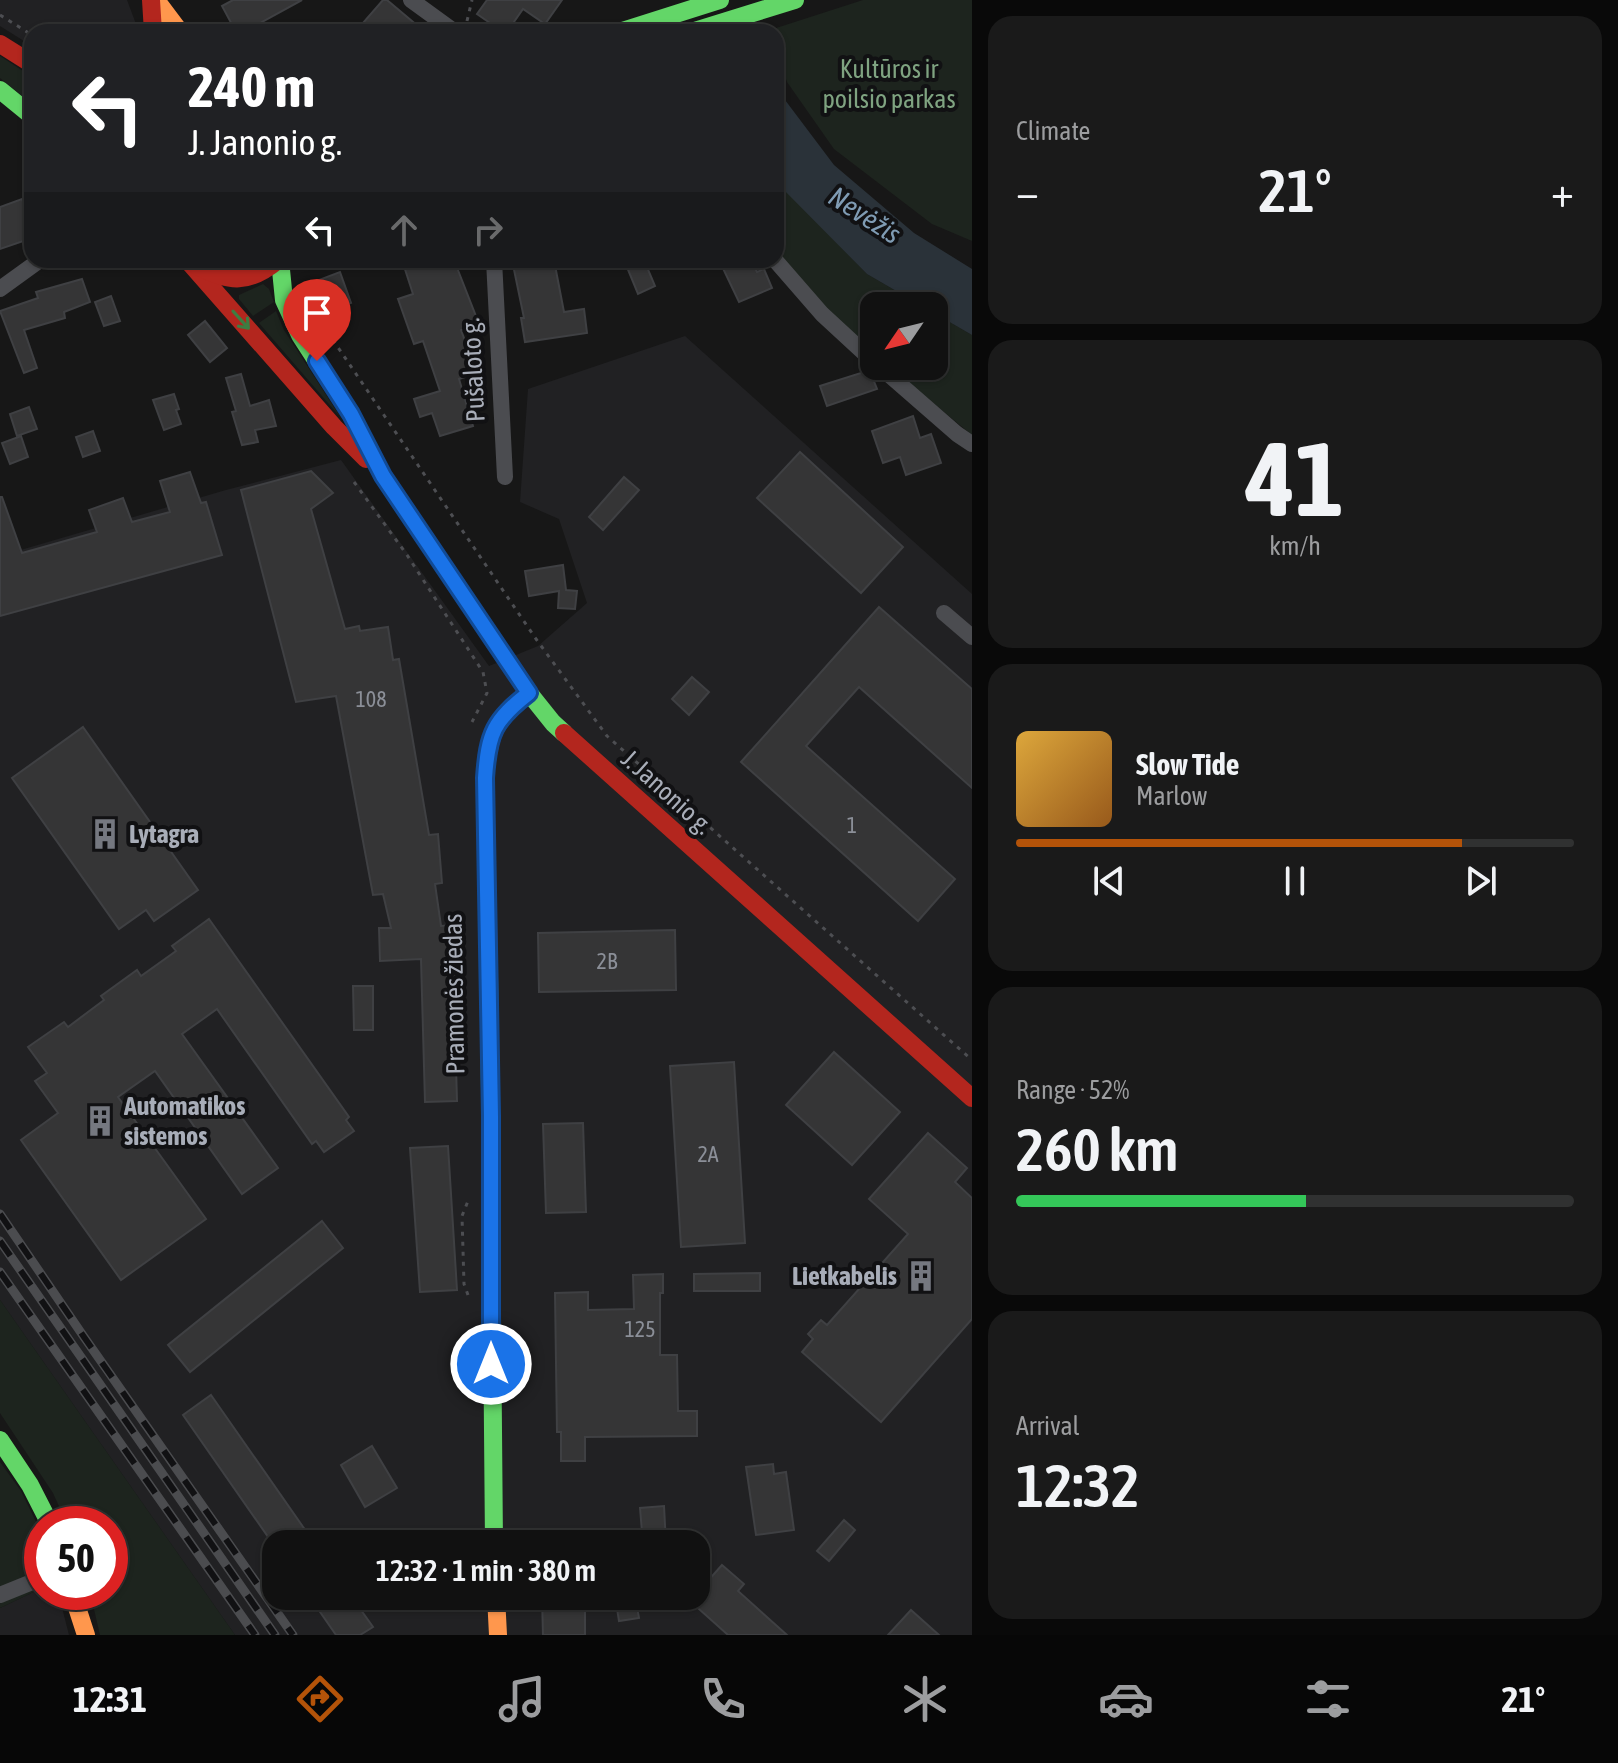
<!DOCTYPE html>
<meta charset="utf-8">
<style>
body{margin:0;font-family:"Asap Condensed",sans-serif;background:#1a1a1a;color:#f1f3f6;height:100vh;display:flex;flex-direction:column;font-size:30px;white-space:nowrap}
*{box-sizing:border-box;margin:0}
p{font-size:26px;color:#9c9d9f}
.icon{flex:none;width:44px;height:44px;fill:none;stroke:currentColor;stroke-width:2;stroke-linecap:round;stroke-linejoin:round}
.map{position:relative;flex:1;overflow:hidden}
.side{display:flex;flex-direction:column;gap:16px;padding:16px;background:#090909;width:646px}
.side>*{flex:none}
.hud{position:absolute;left:24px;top:24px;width:760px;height:244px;border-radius:24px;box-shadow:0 2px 6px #0004,0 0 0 2px #303131;background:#202124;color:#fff;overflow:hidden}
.needle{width:52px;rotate:235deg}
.tools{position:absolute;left:860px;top:292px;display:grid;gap:16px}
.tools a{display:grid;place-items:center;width:88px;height:88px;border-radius:16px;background:#111;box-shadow:0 2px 6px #0004,0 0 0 2px #303131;font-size:40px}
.speed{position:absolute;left:24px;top:1506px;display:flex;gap:16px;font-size:40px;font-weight:700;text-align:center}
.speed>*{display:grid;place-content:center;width:104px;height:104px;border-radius:50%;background:#111;box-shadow:0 2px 6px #0004,0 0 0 2px #303131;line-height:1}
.speed .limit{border:12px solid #d22;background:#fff;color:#111}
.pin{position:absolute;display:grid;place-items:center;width:68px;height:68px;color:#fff;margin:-82px -34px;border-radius:50% 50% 50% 0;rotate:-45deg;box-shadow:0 0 8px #0007}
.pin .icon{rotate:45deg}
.me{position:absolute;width:88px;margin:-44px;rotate:0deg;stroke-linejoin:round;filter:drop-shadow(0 0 6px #0008)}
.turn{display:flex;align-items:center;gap:28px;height:168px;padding:0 32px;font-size:36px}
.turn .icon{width:104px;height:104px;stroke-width:2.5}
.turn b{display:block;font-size:56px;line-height:68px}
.lanes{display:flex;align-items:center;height:76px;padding:0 32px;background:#0003;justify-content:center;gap:40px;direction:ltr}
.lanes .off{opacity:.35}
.big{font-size:60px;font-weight:600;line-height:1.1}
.side .tile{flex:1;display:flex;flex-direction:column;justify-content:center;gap:12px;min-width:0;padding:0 28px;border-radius:24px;background:#1a1a1a}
.side .dial{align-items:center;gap:0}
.dial b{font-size:104px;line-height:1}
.song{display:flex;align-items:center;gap:24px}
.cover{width:96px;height:96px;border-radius:12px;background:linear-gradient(135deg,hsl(40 70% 55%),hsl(30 70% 35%))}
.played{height:8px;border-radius:4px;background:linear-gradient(90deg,#b45309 80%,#303131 80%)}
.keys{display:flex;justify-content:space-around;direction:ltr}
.heat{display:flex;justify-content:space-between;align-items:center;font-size:44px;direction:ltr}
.charge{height:12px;border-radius:6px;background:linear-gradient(90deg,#34c759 52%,#303131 0)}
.trip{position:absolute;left:262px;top:1530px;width:448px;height:80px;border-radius:24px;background:#111;box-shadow:0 2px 6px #0004,0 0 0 2px #303131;font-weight:600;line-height:80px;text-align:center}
.menu{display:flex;height:128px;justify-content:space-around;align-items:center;background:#070707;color:#9c9d9f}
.menu .icon{width:56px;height:56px}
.menu .current{color:#b45309}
.menu b{font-size:36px;color:#f1f3f6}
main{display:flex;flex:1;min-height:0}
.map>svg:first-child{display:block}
.built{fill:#212123;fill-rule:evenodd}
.green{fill:#1d241e}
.water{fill:#2a3239}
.building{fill:#353536;stroke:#3f4043;stroke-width:2}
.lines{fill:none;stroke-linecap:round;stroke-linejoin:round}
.path{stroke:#4d4e52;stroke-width:3;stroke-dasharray:4 6;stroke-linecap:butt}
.street{stroke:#4b4c50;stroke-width:16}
.fast{stroke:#63d668;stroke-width:18}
.slow{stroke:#ff974d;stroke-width:18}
.jam{stroke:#b3261e;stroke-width:18}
.rail-casing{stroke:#4b4c4f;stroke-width:9}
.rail{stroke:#111113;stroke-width:6;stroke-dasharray:18;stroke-linecap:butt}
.oneway{stroke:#3e7d42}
.route-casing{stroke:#114b97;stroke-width:20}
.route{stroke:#1a73e8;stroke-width:14}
.labels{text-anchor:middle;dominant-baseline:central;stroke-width:8;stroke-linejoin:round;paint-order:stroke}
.number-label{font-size:22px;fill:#8b8f98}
.park-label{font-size:26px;fill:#7fa381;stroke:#111113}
.street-label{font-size:26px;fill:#a8adb8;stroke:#111113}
.poi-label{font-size:26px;font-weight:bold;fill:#a8adb8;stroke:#111113;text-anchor:start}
.water-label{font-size:28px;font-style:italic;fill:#7f9bb3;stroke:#111113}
</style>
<main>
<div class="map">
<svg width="972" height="1635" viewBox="0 0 972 1635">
<rect width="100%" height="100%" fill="#171717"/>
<g class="built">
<path d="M0 0H127L139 32H32V46L0 26Z"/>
<path d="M685 336 972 594V1635H235L0 1300V556L226 490 341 460 489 666 538 646 587 603 559 519 520 502 528 389ZM276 1544H696V1596H276Z"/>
<path d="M42 1588V1592H58L69 1635H0V1608Z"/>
</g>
<g class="green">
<path d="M863 0H972V241L932 224 834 149 787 82 776 48V32H771L770 30Z"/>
<path d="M0 56 32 77 31 103 0 78Z"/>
<path d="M776 180 867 274 922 306H874V353L825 307 776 252Z"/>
<path d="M263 284 269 289 274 302 253 316 239 299V295Z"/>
<path d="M276 311 284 330 341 418 259 323Z"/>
<path d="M934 313 972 335V435L888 366H934Z"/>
<path d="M0 1300 235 1635H100L90 1592H110V1524H67L53 1493 0 1413Z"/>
<path d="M0 1462 21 1491 41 1532 42 1588 0 1608Z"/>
</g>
<path class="water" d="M776 88 834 165 914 233 972 269V335L934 313V306H922L867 274 780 186 776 180Z"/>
<g class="building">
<path d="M233 0H302L244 32H236L222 6Z"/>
<path d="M383 0H387L425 32H372L362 24Z"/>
<path d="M487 0H562L545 24 523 9 507 32H503L477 14Z"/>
<path d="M22 199 32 229V238L0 249V207Z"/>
<path d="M402 260H454L479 324 461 330 477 373 459 379 473 426 440 436 432 413 420 417 414 399 440 391 423 341 414 344 398 299 413 294Z"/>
<path d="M512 260H554L564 312 584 309 587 333 525 342 521 318H524Z"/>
<path d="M624 260H644L655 286 638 294Z"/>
<path d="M719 260H751L757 272 764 269 772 288 739 302Z"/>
<path d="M340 272 351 303 322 313 311 283Z"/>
<path d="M82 279 90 302 64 312 65 318 24 330 37 368 24 373 0 311 38 298 36 292Z"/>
<path d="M111 296 120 321 104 326 95 302Z"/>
<path d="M205 321 227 348 210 362 188 335Z"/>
<path d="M867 371 871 374 877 389 827 406 820 386Z"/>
<path d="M241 374 250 406 269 400 276 426 255 430 258 442 242 445 232 412 236 411 226 378Z"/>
<path d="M174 394 179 409 176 410 181 424 164 430 153 400Z"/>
<path d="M29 407 37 429 17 436 10 414Z"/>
<path d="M913 416 920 438 931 434 941 463 906 475 900 457 883 463 872 431Z"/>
<path d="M93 431 100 451 83 457 76 437Z"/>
<path d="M21 436 28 457 10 464 2 443Z"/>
<path d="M800 452 903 547 861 593 757 498Z"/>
<path d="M311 471 333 493 311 509 345 629 359 626 360 631 388 627 393 660 399 659 429 835 438 834 442 883 435 884 441 926 452 925 457 1101 425 1102 421 959 380 961 379 928H391L383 894 373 895 336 696 296 702 241 490Z"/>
<path d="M190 472 201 503 206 502 222 555 0 616V497H2L22 553 97 532 89 510 123 498 132 522 170 512 160 481Z"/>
<path d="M624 477 639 490 603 530 589 517Z"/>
<path d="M563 565 566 590 577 591 575 609 558 608 559 591 529 596 525 571Z"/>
<path d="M879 607 972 689V788L859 687 806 746 955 879 918 921 741 762Z"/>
<path d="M692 677 709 692 689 715 672 699Z"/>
<path d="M83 727 198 890 154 921 146 910 119 929 12 778Z"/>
<path d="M209 919 349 1117 346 1120 354 1131 324 1152 316 1141 312 1144 217 1009 182 1034 278 1168 242 1194 155 1071 118 1097 206 1219 121 1280 21 1140 58 1113 35 1081 47 1073 28 1047 64 1022 68 1027 104 1000 101 996 137 970 141 976 176 951 172 946Z"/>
<path d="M675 930 676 990 539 992 538 933Z"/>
<path d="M353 986H373V1030H354Z"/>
<path d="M834 1052 900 1112 852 1165 786 1105Z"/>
<path d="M734 1062 745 1243 681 1247 670 1066Z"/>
<path d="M583 1123 586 1212 546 1213 543 1124Z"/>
<path d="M928 1133 967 1168 955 1182 972 1198V1319L881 1422 802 1352 813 1339 808 1334 821 1320 827 1325 908 1234 869 1199Z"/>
<path d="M448 1146 457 1290 420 1292 410 1148Z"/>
<path d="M322 1221 343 1248 190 1372 168 1345Z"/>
<path d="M760 1273V1291H694V1274Z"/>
<path d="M663 1274V1293H660V1355H677L678 1411H697V1436L585 1437V1461H561V1432H557L555 1293 588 1292V1310L634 1309 633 1275Z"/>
<path d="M211 1395 315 1544H273L183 1415Z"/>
<path d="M372 1446 397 1488 365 1507 341 1465Z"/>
<path d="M773 1464 774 1474 786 1472 794 1530 756 1535 746 1467Z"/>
<path d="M664 1506 666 1544H643L640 1508Z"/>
<path d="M844 1520 855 1530 829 1561 817 1551Z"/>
<path d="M722 1565 744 1584 738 1591 787 1635H728L690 1601Z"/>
<path d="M309 1596H351L373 1627 360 1635H336Z"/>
<path d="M615 1596H635L639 1618 619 1621Z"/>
<path d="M542 1598H585V1635H543Z"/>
<path d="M911 1610 939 1635H888Z"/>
</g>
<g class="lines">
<g class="path">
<path d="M0 15 32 35"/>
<path d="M467 21 472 0"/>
<path d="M316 315 536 639 607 736 972 1060"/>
<path d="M354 482 407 555 483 672 487 693 472 722"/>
<path d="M468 1295 464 1284 462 1216 468 1201"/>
</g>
<g class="street">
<path d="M411 0 455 32"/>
<path d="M494 260 505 477"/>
<path d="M775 260 822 314 874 362"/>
<path d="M0 289 40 260"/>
<path d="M879 366 957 434 972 444"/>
<path d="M944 613 972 637"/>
<path d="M0 1595 42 1578"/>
</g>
<g class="fast">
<path d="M619 32 720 0"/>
<path d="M691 32 795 0"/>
<path d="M0 90 32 116"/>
<path d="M280 260 284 300 300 335 351 414 383 476 529 693 553 723 564 733"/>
<path d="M489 976 494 1544"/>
<path d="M0 1440 30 1485 50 1524"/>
</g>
<g class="slow">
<path d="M156 0 180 32"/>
<path d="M72 1592 86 1635"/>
<path d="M496 1596 498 1635"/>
</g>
<g class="jam">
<path d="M151 0 153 32"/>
<path d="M0 44 32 64"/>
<path d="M189 262 334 427 366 459"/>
<path d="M197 266C230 283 249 284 278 260"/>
<path d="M564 733 972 1098"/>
<path d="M489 976 485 778C489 734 494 720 529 693"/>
</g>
<defs>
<g id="rail">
<path d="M0 1214 84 1337 293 1635"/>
<path d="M0 1241 275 1635"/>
<path d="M0 1272 255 1635"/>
</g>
</defs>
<use href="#rail" class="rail-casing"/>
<use href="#rail" class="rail"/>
</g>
<defs><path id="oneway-shaft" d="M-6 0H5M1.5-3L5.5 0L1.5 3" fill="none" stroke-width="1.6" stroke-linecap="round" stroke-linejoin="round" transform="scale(2)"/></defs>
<use class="oneway" href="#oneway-shaft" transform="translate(241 320) rotate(48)"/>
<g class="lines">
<defs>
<path id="route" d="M317 361 351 414 383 476 529 693C494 720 488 733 485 778L491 1116V1364"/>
</defs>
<use href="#route" class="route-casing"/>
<use href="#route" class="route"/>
</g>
<defs>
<symbol id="building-bare" viewBox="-9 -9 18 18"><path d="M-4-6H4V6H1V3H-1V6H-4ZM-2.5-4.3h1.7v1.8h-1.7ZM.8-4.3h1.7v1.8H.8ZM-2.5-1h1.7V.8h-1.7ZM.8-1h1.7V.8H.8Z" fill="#757880" stroke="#111113" stroke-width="2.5" paint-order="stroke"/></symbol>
</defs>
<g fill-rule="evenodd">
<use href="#building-bare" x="83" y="812" width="44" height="44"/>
<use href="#building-bare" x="78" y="1099" width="44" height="44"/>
<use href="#building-bare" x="899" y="1254" width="44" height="44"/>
</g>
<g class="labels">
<g class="number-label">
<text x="371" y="699">108</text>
<text x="852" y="825">1</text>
<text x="607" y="961">2B</text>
<text x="708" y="1154">2A</text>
<text x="640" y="1329">125</text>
</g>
<g class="park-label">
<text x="889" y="69">Kultūros ir<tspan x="889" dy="30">poilsio parkas</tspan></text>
</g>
<g class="street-label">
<text transform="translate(473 370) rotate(-93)">Pušaloto g.</text>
<text transform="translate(667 792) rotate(42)">J. Janonio g.</text>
<text transform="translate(454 994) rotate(-91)">Pramonės žiedas</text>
</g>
<g class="poi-label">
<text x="129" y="834">Lytagra</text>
<text x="124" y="1106">Automatikos<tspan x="124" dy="30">sistemos</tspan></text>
<text x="897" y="1276" text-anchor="end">Lietkabelis</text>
</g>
<g class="water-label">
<text transform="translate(865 215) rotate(33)">Nevėžis</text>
</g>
</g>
</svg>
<div class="tools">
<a><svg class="needle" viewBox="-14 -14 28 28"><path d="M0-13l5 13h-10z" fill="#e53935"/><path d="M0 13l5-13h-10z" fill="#9c9d9f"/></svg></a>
</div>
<div class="speed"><div class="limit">50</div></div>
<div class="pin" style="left:317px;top:361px;background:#d93025"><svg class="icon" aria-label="arrive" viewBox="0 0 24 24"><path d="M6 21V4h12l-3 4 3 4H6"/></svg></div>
<svg class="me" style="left:491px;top:1364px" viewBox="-20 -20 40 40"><circle r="17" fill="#1a73e8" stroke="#fff" stroke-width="3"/><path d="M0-11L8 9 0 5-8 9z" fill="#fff"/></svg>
<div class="trip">12:32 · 1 min · 380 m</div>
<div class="hud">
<div class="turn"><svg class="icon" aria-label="left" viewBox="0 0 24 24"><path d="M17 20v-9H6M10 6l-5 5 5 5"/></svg><div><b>240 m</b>J. Janonio g.</div></div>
<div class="lanes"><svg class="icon" aria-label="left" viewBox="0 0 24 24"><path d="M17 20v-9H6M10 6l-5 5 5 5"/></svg><svg class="icon off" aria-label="ahead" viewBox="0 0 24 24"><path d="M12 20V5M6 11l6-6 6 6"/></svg><svg class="icon off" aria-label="right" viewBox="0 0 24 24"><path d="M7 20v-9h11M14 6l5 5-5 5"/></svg></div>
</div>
</div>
<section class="side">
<div class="tile"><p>Climate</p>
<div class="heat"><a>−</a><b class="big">21°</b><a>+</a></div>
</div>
<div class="tile dial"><b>41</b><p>km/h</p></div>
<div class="tile">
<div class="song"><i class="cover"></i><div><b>Slow Tide</b><p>Marlow</p></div></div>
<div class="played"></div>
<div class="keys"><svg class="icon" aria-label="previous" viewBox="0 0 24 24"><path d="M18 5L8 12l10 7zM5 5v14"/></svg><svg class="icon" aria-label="pause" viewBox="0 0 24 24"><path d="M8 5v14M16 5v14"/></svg><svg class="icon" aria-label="next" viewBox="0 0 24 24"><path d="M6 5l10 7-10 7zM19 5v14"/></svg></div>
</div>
<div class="tile"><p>Range · 52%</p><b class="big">260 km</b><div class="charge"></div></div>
<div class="tile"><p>Arrival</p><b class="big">12:32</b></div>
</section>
</main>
<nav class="menu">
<b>12:31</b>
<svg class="icon current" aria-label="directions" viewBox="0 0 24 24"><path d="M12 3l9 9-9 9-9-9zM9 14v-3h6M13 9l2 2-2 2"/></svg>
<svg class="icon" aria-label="music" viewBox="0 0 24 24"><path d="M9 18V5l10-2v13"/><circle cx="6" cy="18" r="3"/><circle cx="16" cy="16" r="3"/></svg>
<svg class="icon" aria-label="phone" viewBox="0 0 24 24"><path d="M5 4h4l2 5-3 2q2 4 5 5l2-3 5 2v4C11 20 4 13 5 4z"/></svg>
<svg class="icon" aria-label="climate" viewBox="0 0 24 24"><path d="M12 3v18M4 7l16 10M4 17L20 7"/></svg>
<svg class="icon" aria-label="car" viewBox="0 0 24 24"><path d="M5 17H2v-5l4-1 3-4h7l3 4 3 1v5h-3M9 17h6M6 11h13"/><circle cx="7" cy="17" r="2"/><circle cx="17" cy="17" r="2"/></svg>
<svg class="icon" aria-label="filters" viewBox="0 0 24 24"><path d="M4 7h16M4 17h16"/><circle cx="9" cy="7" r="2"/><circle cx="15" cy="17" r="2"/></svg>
<b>21°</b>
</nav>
